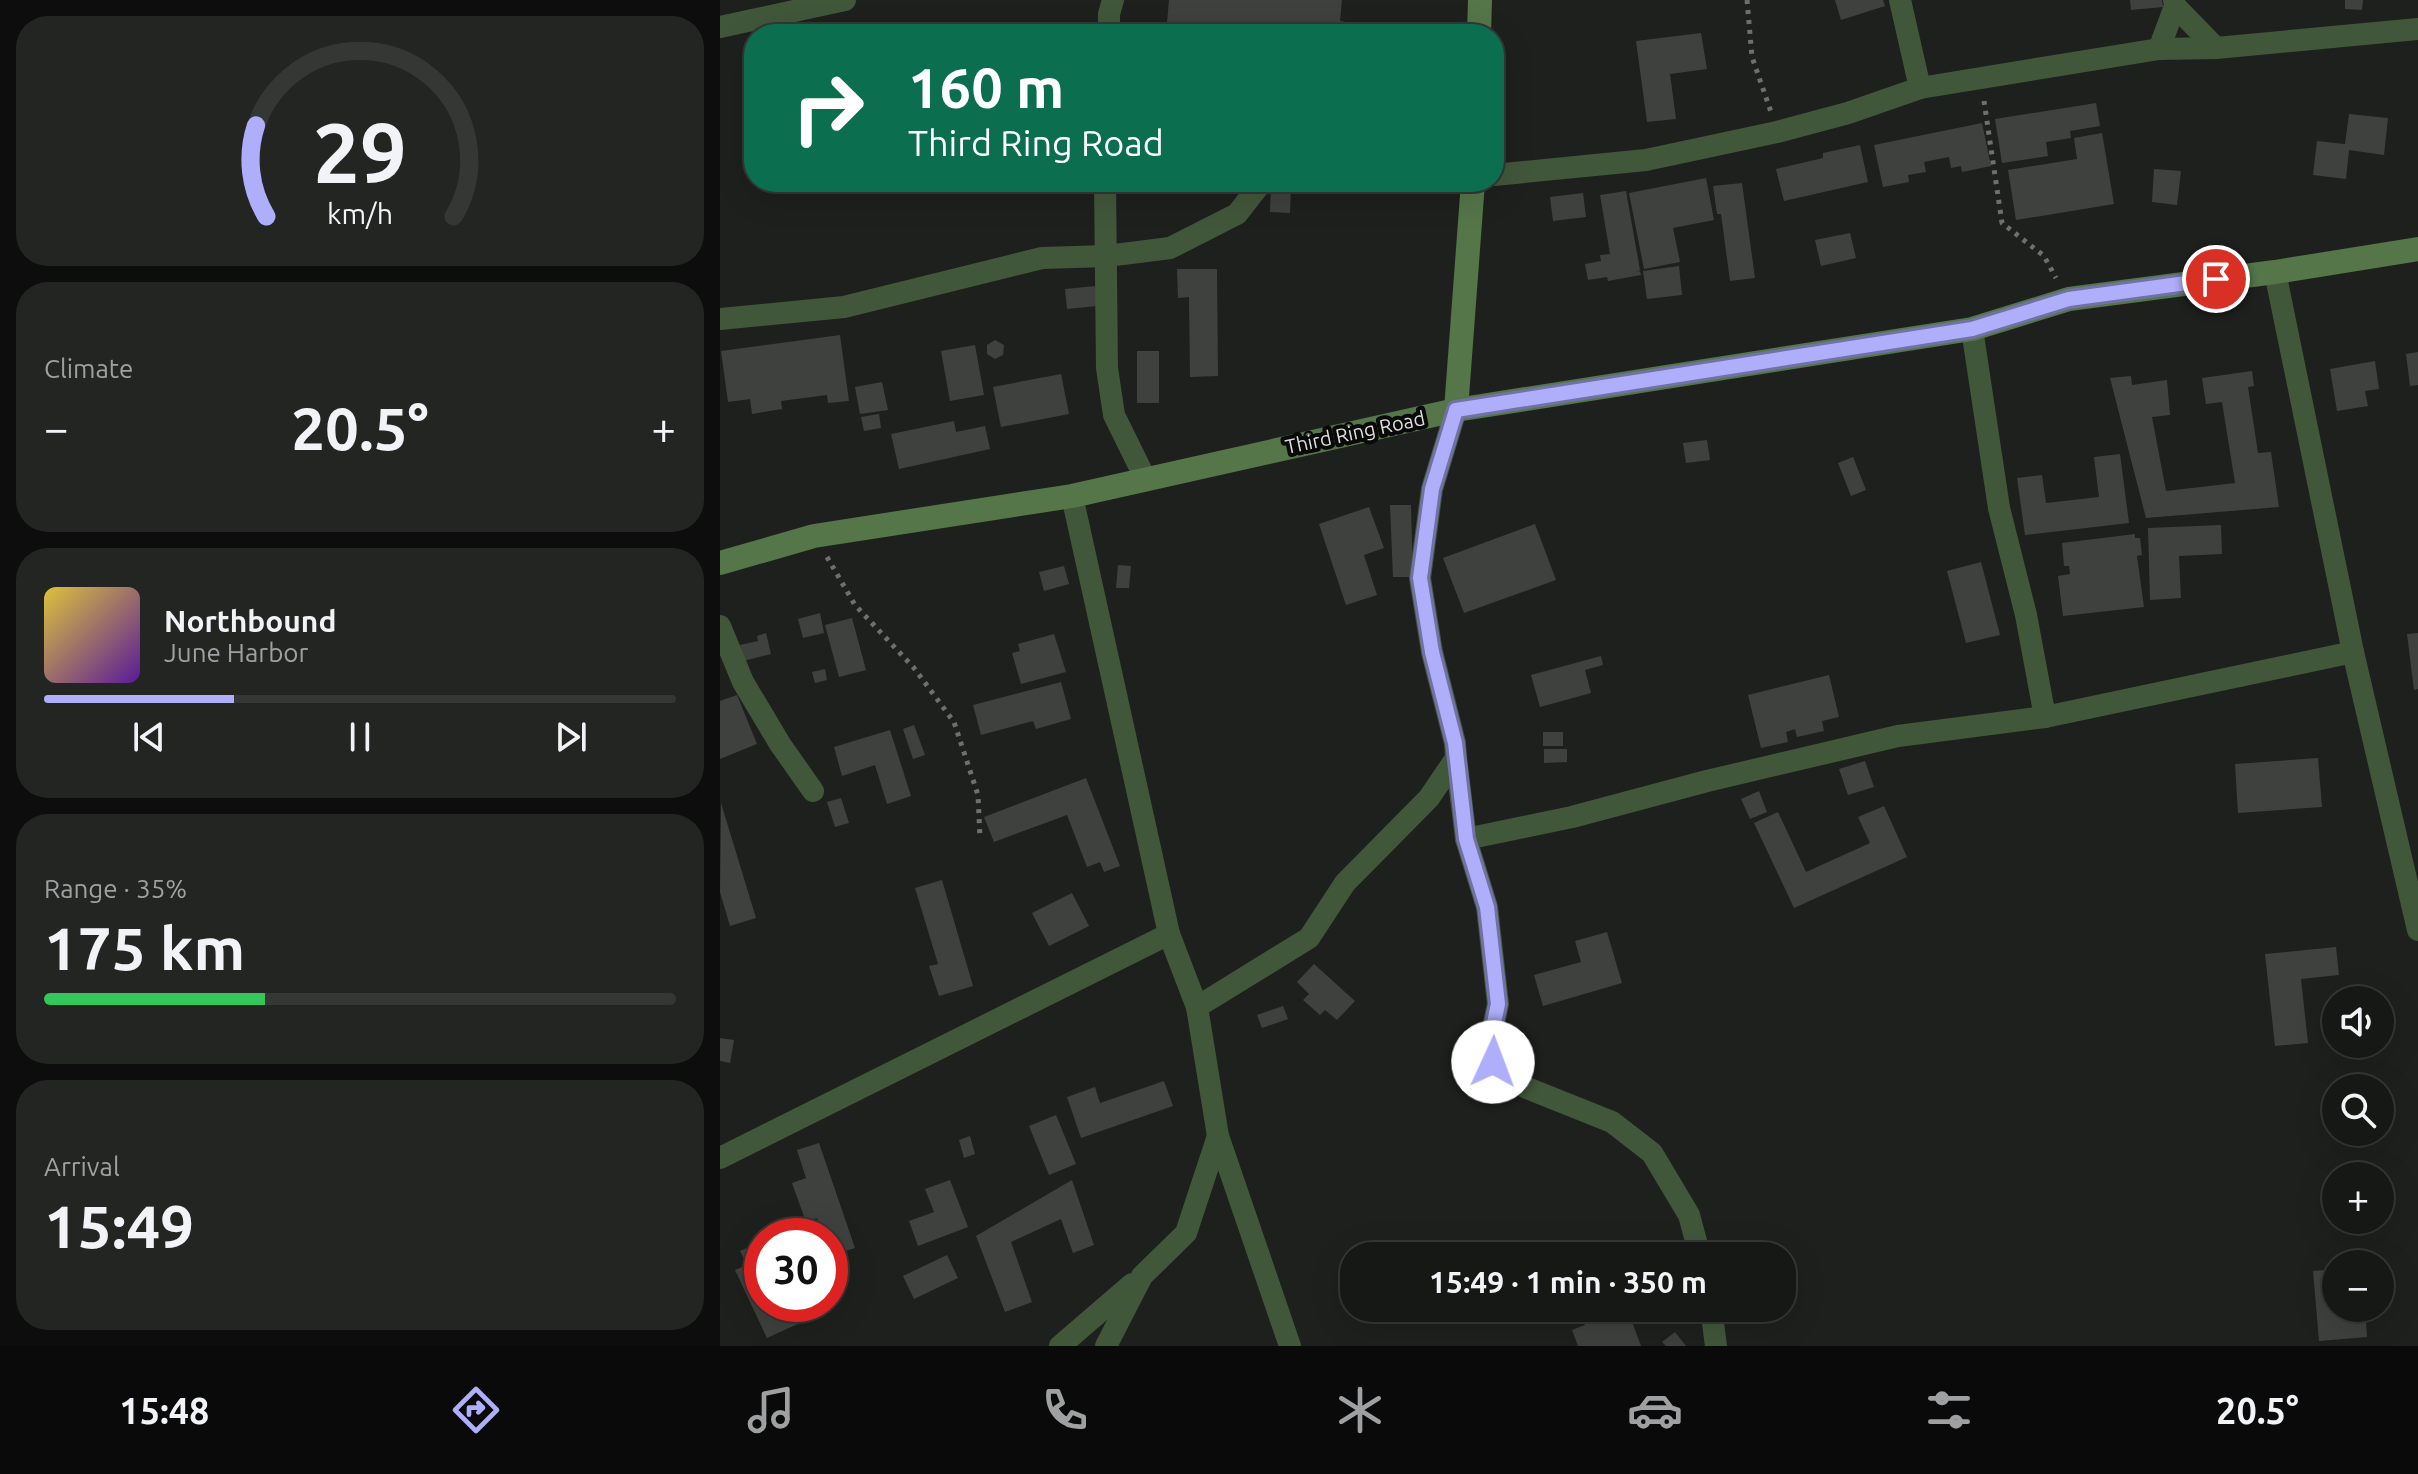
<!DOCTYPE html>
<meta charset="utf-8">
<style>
body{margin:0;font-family:Ubuntu,sans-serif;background:#232523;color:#f1f3f6;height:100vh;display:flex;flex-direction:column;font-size:30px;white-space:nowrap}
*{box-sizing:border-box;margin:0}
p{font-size:26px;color:#9ea0a1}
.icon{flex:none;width:44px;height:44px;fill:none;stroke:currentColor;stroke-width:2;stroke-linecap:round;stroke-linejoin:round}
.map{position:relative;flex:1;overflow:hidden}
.side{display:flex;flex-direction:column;gap:16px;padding:16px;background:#0c0d0c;width:720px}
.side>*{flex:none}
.guide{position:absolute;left:24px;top:24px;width:760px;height:168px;border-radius:32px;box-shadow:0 8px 32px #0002,0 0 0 2px #353735;background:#0b6e4f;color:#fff;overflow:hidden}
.buttons{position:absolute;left:1602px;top:986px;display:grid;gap:16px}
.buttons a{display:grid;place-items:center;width:72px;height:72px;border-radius:50%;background:#161816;box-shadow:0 8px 32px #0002,0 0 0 2px #353735;font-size:40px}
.speed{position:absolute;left:24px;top:1218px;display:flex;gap:16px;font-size:40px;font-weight:700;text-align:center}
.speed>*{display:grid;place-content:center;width:104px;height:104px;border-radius:50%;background:#161816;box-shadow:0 8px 32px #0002,0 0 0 2px #353735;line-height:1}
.speed .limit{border:12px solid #d22;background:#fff;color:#111}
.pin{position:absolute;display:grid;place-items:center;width:68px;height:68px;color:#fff;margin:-34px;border:4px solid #fff;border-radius:50%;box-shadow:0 2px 8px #0007}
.me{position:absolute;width:88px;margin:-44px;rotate:2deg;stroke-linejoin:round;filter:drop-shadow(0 0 6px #0008)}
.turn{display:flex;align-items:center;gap:28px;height:168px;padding:0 32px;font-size:36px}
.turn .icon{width:104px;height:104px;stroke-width:2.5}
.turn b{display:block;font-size:56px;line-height:68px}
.big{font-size:60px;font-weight:700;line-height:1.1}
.side .widget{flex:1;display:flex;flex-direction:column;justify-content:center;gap:12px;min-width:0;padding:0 28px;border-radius:32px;background:#232523}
.side .dial{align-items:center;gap:0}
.dial svg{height:208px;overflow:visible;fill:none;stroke:#353735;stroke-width:7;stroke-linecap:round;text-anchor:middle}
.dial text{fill:#f1f3f6;stroke:none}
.song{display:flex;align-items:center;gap:24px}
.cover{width:96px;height:96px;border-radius:12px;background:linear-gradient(135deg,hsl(50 70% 55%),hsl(270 70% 35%))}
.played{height:8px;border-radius:4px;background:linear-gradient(90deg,#aeaefb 30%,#353735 30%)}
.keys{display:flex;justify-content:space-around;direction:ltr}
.heat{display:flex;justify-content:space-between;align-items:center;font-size:44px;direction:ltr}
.charge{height:12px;border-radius:6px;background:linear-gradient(90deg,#34c759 35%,#353735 0)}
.trip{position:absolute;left:620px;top:1242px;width:456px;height:80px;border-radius:32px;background:#161816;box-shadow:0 8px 32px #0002,0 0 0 2px #353735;font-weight:700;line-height:80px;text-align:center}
.tab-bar{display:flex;height:128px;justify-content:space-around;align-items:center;background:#090a09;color:#9ea0a1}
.tab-bar .icon{width:56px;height:56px}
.tab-bar .active{color:#aeaefb}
.tab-bar b{font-size:36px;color:#f1f3f6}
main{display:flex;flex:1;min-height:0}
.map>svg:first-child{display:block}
.building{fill:#3f413e}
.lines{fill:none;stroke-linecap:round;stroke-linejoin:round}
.path{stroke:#6f706e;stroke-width:5;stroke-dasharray:4 6;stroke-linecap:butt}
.street{stroke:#41573a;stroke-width:22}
.secondary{stroke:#547649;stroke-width:24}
.route-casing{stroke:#7171a3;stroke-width:20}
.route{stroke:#aeaefb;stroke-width:14}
.labels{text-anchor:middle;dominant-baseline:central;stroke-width:8;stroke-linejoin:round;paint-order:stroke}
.street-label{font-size:20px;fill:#dedfdd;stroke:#080908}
</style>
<main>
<section class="side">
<div class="widget dial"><svg viewBox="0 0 100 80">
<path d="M14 69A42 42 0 1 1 86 69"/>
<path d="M14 69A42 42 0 0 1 10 34" stroke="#aeaefb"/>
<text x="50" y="56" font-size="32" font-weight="700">29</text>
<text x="50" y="72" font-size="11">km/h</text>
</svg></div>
<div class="widget"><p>Climate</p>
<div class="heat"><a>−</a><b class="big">20.5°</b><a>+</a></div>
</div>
<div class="widget">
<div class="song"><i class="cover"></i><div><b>Northbound</b><p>June Harbor</p></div></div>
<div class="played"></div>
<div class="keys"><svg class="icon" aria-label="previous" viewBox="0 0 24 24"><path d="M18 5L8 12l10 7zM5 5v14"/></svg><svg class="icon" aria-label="pause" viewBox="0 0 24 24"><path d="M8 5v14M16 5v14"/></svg><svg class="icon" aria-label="next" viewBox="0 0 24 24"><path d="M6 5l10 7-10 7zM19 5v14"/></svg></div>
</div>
<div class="widget"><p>Range · 35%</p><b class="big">175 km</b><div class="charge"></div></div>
<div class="widget"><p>Arrival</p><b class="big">15:49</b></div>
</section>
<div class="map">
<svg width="1698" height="1346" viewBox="0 0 1698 1346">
<rect width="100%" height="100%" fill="#1e201d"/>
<g class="building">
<path d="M449 0H622L620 21 631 23V34H446Z"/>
<path d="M1115 0H1163L1165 6 1121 20Z"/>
<path d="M1410 0H1442L1443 7 1411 10Z"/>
<path d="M1625 0H1643L1642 10 1625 9Z"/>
<path d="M981 33 987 69 950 74 956 119 927 122 916 41Z"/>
<path d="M1376 103 1380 126 1350 131 1351 138 1326 142 1328 156 1282 163 1275 119Z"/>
<path d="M1629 114 1668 118 1664 155 1629 150 1626 179 1593 175 1597 141 1625 144Z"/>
<path d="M1262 123 1271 166 1242 172 1241 166 1231 168 1229 157 1204 162 1206 172 1188 175 1189 182 1163 187 1154 145Z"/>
<path d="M1382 133 1394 204 1296 220 1288 170 1357 159 1354 138Z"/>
<path d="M1140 145 1148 182 1064 201 1056 169 1103 158V153Z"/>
<path d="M1434 169 1461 171 1457 205 1432 202Z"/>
<path d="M986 178 994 220 953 228 960 262 924 269 909 193Z"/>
<path d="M439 182H505L504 193 438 186Z"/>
<path d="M1022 183 1035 278 1010 281 1001 214H997L993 186Z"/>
<path d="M551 185 571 186 570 213 550 212Z"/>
<path d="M906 191 920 270 916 272 920 271 921 275 888 281 887 277 868 280 865 264 881 261 880 255 890 254 880 195Z"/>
<path d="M863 193 866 217 833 221 830 197Z"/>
<path d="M1130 233 1136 258 1101 266 1095 240Z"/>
<path d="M959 266 962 295 927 299 923 271Z"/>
<path d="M457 269H497L498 376 470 377 469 297 458 298Z"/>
<path d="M375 286 377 306 347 309 345 289Z"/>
<path d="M120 335 129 401 108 403 107 395 61 401 62 409 32 414 30 399 8 402 1 351Z"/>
<path d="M275 340 284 345 283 355 275 359 267 354V345Z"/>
<path d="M255 345 264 395 230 401 221 351Z"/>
<rect x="417" y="351" width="22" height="52"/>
<path d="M1698 352V385L1690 386 1686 354Z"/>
<path d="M1655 361 1659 389 1645 391 1648 406 1617 411 1610 369Z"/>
<path d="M1532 371 1534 386 1528 387 1538 453 1551 452 1559 507 1426 518 1390 378 1411 376 1412 385 1447 380 1450 415 1432 417 1446 491 1515 483 1502 402 1486 404 1482 378Z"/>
<path d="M341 374 349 414 281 427 273 387Z"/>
<path d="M162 382 168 410 140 414 135 387Z"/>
<path d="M159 414 161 428 144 431 141 417Z"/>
<path d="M234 421 236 432 265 426 270 449 179 469 171 434Z"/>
<path d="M987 440 990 460 966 463 963 443Z"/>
<path d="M1400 454 1409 523 1305 535 1297 478 1322 475 1326 503 1379 497 1374 457Z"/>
<path d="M1133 457 1146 490 1131 496 1118 463Z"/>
<path d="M670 505H691L693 577H673Z"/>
<path d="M649 507 664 548 644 555 657 595 626 605 599 524Z"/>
<path d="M815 524 836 580 744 613 723 558Z"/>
<path d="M1501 525 1502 554 1459 556 1461 598 1430 600 1428 528Z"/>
<path d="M1415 534V538H1420L1422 555 1417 556 1424 607 1343 616 1338 576 1350 574 1349 566H1344L1342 543Z"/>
<path d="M1261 562 1280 635 1246 643 1227 571Z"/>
<path d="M398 565 411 566 409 588H396Z"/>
<path d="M344 566 349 584 324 591 319 572Z"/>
<path d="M100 613 104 633 83 638 78 619Z"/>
<path d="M132 618 146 670 119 677 105 625Z"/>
<path d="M46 633 51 654 23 661 20 645 38 641 37 636Z"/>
<path d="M1698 633V689L1694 690 1687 634Z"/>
<path d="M334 634 346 672 301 684 292 653 300 651 298 644Z"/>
<path d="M881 656 883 665 865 670 871 693 820 707 811 675Z"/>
<path d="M105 669 107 680 95 683 92 672Z"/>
<path d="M1109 675 1119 717 1102 721 1104 731 1077 737 1075 729 1066 732 1068 742 1041 748 1028 695Z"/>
<path d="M341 682 351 719 316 729 313 721 261 735 253 705Z"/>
<path d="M17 695 37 744 0 759V701Z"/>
<path d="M194 725 205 755 193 759 183 729Z"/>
<path d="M170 730 191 796 167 804 155 765 122 776 114 747Z"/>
<rect x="823" y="732" width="20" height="14"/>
<path d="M824 749H847V762L824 763Z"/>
<path d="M1598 758 1602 807 1518 813 1515 764Z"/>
<path d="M1145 761 1154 787 1128 795 1119 769Z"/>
<path d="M366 778 400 866 384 872 380 862 367 867 347 815 274 842 264 817Z"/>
<path d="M1039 791 1047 812 1030 819 1021 799Z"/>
<path d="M121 798 129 823 115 827 107 802Z"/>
<path d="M1 803 36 918 10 926 0 892Z"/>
<path d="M1164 806 1187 857 1074 908 1034 823 1058 812 1086 872 1150 843 1138 817Z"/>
<path d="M222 880 253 986 219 996 209 966 218 964 195 888Z"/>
<path d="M352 893 369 926 329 946 312 913Z"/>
<path d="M887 932 902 983 823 1006 814 975 861 962 855 941Z"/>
<path d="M1616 947 1619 975 1581 979 1588 1043 1555 1046 1545 954Z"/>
<path d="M594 964 635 1001 617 1020 605 1010 600 1015 583 1000 589 994 577 982Z"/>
<path d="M563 1006 568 1019 542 1028 537 1015Z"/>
<path d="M0 1038 14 1040 10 1063 0 1061Z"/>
<path d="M444 1081 453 1106 361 1138 347 1097 375 1087 380 1103Z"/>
<path d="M336 1115 356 1164 329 1175 309 1126Z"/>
<path d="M250 1136 255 1154 244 1158 239 1140Z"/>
<path d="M99 1143 135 1248 110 1256V1236H103L97 1218 86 1222 72 1183 86 1178 77 1150Z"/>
<path d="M230 1180 248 1227 198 1246 189 1221 214 1212 205 1189Z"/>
<path d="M352 1180 374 1245 353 1253 341 1219 291 1242 312 1302 285 1312 256 1236Z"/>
<path d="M42 1241V1304H110V1295L115 1307 47 1338 15 1270 27 1265 20 1251Z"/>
<path d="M227 1255 238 1278 194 1299 183 1276Z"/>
<path d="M1616 1269V1308H1645L1647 1337 1599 1341 1593 1271Z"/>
<path d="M901 1308H907L921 1346H858L852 1330 865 1325 864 1322Z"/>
<path d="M955 1332 966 1346H946L942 1342Z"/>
</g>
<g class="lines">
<g class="path">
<path d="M1027 0 1032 57 1051 112"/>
<path d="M1264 101 1282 223 1324 256 1336 278"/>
<path d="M107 557 135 605 194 668 234 722 258 795 260 838"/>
</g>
<g class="street">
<path d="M1180 0 1200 88"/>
<path d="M1455 6 1496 48"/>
<path d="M0 27 125 0"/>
<path d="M389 34V14L393 0"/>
<path d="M1439 49 1455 6 1454 0"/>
<path d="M774 175 926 160 1057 132 1128 113 1200 88 1439 49 1496 48 1698 29"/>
<path d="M385 182 387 368 394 415 425 478"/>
<path d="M1555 272 1633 652 1698 930"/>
<path d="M0 319 124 307 322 258 387 256 450 248 517 214 542 182"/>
<path d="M1252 329 1279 508 1306 615 1325 717"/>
<path d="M352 496 449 934 477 1007 498 1136 570 1346"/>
<path d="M0 626 23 682 60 744 93 791"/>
<path d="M736 758 746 839 767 907 778 1004 769 1046 773 1062 783 1075 807 1088 892 1122 932 1153 969 1215 980 1256"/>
<path d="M746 839 852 817 987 781 1178 736 1325 717 1633 652"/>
<path d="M477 1007 589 938 625 883 709 798 736 758 735 743 712 652 700 578 712 489 736 410"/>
<path d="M0 1158 449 934"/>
<path d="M991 1308 996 1346"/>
<path d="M340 1346 412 1284"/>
<path d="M386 1346 422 1276 466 1233 498 1136"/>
</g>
<g class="secondary">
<path d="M759 34 760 0"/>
<path d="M736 410 753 182"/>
<path d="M0 563 94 536 352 496 736 410 1252 329 1349 299 1555 272 1698 249"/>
</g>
</g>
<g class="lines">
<defs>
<path id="route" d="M773 1062 769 1046 778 1004 767 907 746 839 735 743 712 652 700 578 712 489 736 410 1252 329 1349 299 1496 279"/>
</defs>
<use href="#route" class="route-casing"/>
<use href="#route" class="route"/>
</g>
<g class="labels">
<g class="street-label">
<text transform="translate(635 432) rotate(-12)">Third Ring Road</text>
</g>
</g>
</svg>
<div class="buttons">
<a><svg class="icon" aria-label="sound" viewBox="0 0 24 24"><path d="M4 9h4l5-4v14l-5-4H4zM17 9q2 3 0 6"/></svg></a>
<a><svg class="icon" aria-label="search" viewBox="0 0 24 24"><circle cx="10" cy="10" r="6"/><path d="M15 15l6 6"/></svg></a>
<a>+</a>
<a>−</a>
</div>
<div class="speed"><div class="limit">30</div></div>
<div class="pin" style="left:1496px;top:279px;background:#d93025"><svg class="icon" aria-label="arrive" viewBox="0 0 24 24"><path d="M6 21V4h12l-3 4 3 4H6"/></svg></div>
<svg class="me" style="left:773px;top:1062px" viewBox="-20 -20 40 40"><circle r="19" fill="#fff"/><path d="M0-13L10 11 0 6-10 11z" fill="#aeaefb"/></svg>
<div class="trip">15:49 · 1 min · 350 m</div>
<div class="guide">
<div class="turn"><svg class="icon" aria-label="right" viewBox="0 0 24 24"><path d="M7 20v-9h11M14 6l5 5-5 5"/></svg><div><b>160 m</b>Third Ring Road</div></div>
</div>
</div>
</main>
<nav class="tab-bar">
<b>15:48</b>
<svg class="icon active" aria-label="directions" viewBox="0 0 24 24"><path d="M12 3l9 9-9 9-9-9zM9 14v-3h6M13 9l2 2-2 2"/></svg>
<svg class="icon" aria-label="music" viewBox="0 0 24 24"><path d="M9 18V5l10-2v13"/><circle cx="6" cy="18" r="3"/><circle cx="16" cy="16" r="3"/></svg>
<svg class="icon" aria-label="phone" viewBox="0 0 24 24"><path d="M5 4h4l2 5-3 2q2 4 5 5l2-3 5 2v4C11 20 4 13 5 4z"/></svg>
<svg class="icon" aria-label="climate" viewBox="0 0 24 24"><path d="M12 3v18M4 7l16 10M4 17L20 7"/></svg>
<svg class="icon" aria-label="car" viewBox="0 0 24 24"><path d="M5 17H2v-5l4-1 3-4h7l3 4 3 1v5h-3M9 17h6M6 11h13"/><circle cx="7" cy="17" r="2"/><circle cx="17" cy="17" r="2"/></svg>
<svg class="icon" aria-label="filters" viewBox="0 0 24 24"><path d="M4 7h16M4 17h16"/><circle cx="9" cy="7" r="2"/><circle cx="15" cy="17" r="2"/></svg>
<b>20.5°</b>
</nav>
